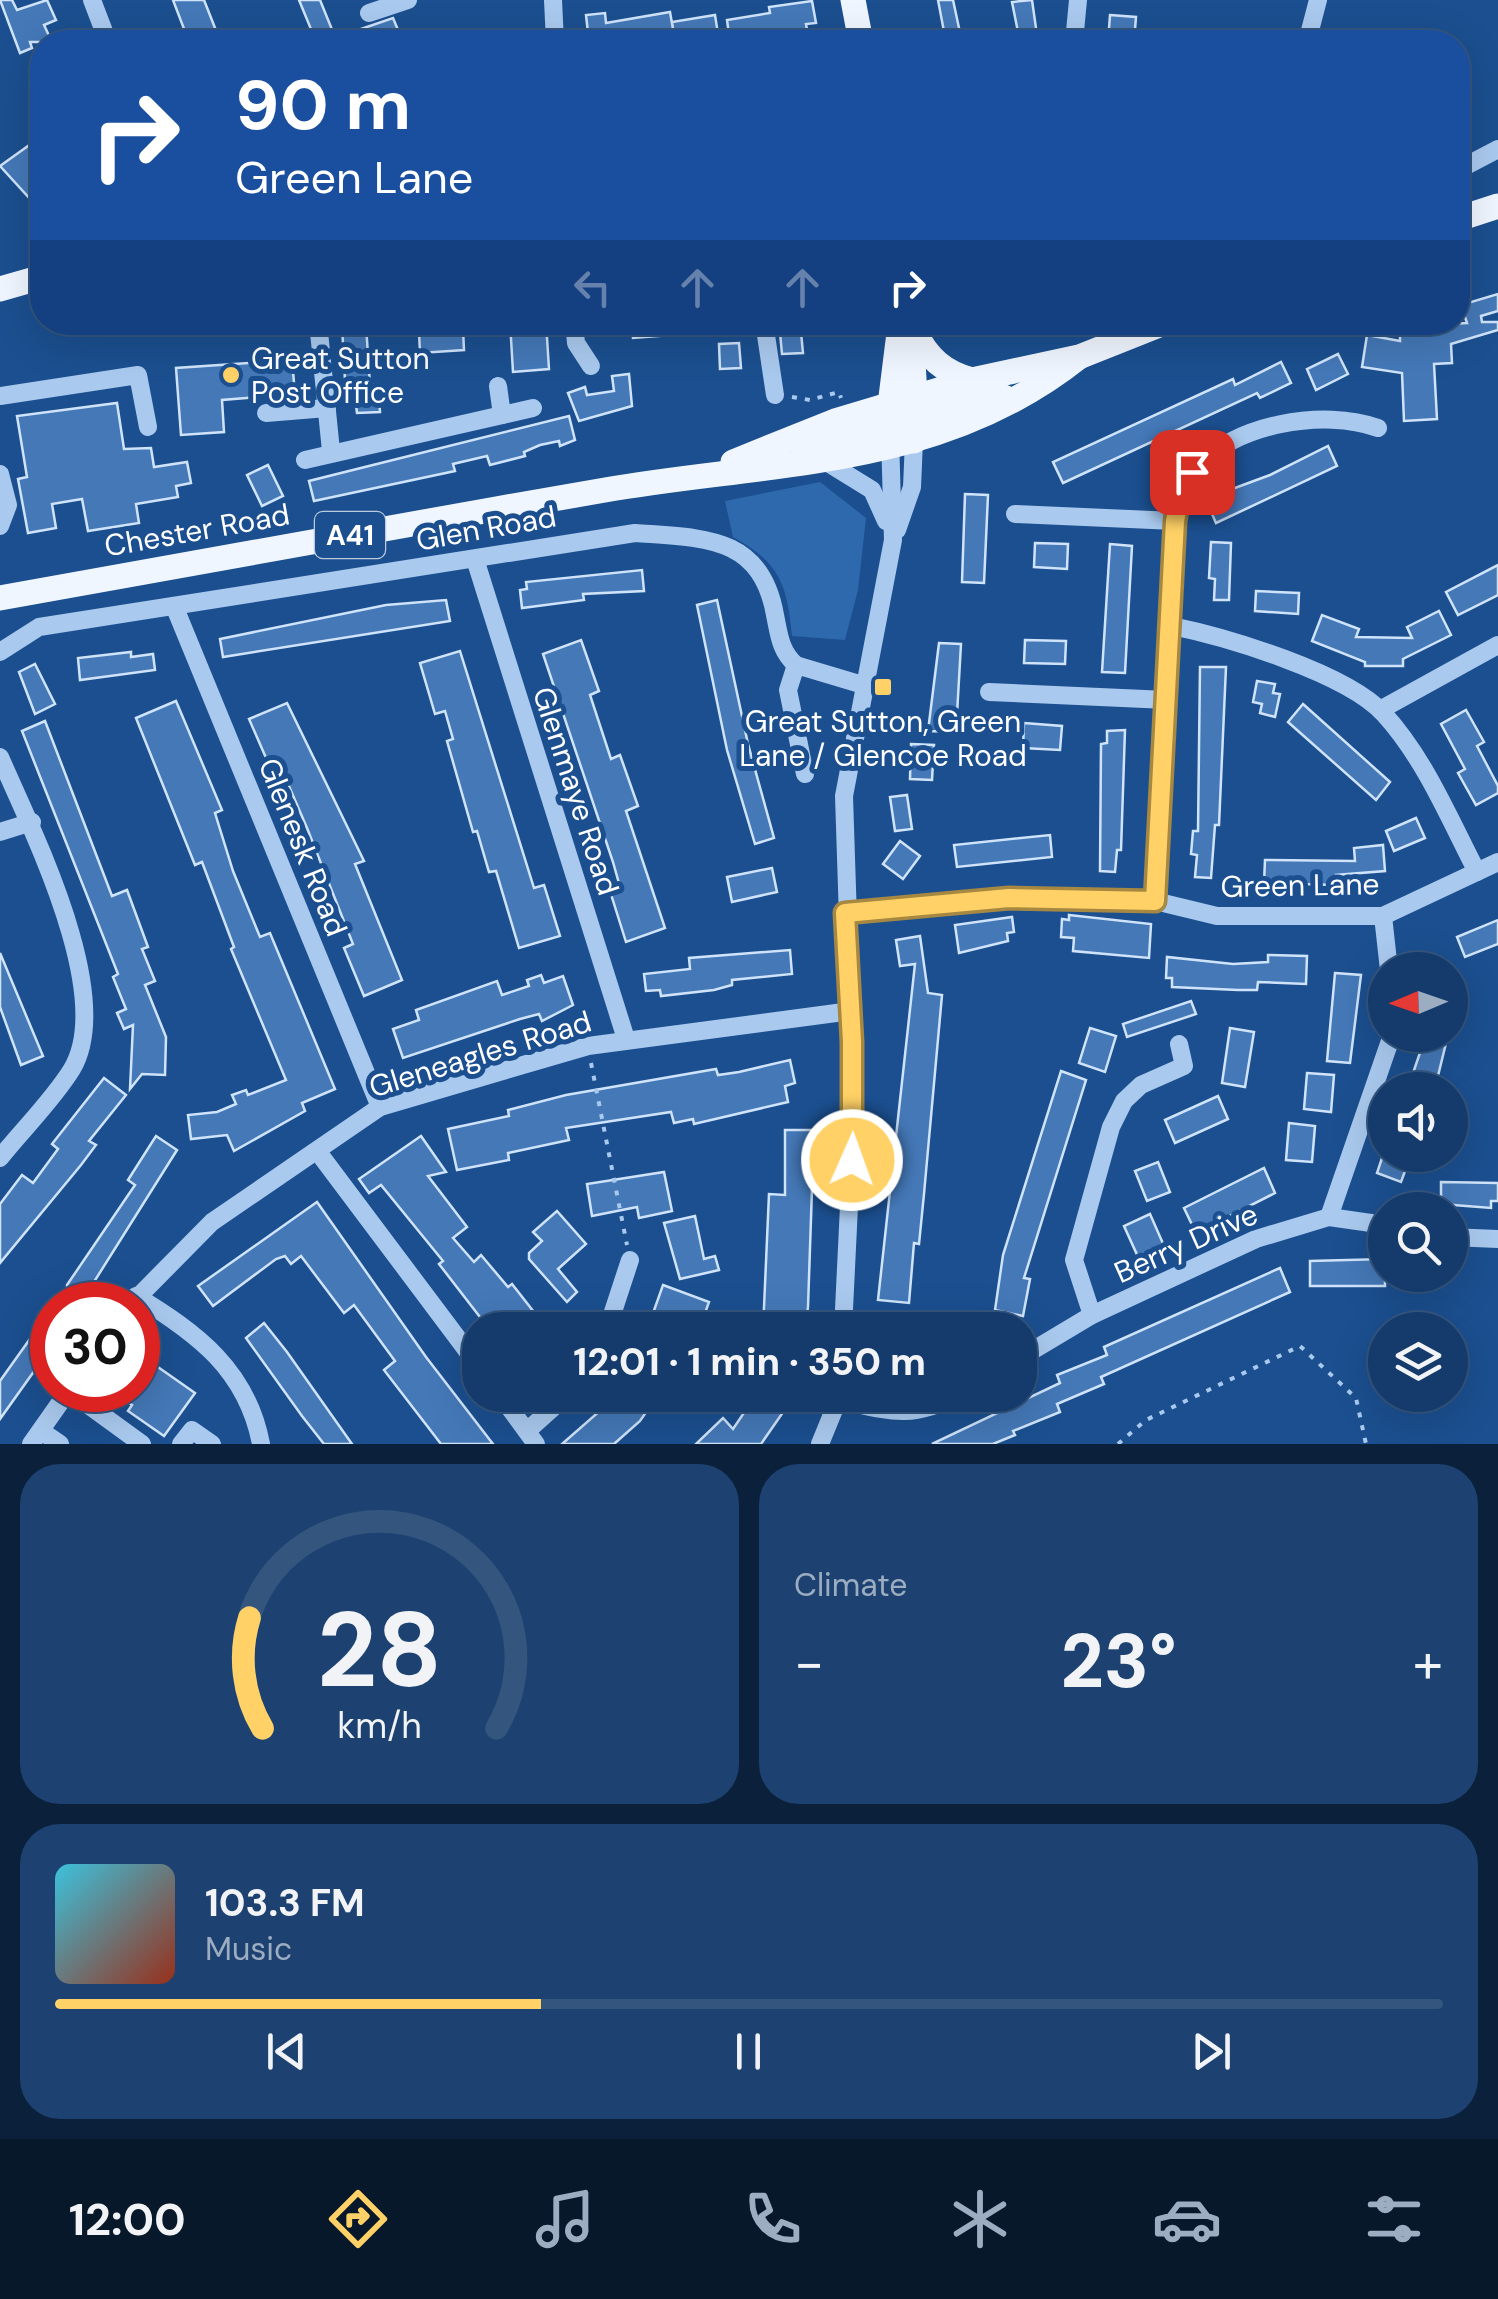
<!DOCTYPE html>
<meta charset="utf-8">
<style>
body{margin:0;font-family:"DM Sans",sans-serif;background:#1d4271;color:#f1f3f6;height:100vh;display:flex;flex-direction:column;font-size:38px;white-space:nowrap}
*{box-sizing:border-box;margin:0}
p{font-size:32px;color:#9dadc1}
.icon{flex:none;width:55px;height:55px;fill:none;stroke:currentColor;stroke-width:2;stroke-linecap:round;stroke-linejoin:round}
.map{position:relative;height:1444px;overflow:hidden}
.side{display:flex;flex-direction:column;gap:20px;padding:20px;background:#0b203b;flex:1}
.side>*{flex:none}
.top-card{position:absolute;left:30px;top:30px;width:1440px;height:305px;border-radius:40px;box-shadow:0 10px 40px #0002,0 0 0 2px #33557e;background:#1a4fa0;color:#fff;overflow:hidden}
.needle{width:65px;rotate:268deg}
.tools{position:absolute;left:1368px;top:952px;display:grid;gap:20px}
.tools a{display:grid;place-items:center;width:100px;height:100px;border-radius:50%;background:#143b6b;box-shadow:0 10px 40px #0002,0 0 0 2px #33557e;font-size:50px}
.speed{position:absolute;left:30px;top:1282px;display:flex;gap:20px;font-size:50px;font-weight:700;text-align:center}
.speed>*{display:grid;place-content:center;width:130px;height:130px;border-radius:50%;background:#143b6b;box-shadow:0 10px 40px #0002,0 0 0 2px #33557e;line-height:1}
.speed .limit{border:15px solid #d22;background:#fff;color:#111}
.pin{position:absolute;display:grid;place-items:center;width:85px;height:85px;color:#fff;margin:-42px;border-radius:20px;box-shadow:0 5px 15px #0006}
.me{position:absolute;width:110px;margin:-55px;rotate:2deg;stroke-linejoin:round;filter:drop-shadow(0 0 8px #0008)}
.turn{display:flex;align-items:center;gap:35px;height:210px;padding:0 40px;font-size:45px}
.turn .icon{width:130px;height:130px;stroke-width:2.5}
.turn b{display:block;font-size:70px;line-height:85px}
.lanes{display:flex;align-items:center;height:95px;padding:0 40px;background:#0003;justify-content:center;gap:50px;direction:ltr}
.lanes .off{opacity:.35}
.big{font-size:75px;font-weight:800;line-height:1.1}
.side .widget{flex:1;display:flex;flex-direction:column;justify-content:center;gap:15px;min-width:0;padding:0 35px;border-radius:40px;background:#1d4271}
.side .dial{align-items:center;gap:0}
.dial svg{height:260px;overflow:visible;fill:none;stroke:#33557e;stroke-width:7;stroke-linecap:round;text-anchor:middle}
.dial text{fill:#f1f3f6;stroke:none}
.song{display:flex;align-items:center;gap:30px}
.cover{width:120px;height:120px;border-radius:15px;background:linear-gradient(135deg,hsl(190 70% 55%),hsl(10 70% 35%))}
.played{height:10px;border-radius:5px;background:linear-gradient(90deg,#ffd166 35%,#33557e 35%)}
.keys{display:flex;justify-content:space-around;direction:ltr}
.heat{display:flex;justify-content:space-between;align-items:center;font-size:55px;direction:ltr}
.side .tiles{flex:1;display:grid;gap:20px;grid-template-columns:1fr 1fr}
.widget:last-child{grid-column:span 2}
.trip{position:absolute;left:462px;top:1312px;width:575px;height:100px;border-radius:40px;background:#143b6b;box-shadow:0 10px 40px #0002,0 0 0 2px #33557e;font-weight:800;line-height:100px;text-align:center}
.tabs{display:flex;height:160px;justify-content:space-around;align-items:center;background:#08182b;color:#9dadc1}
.tabs .icon{width:70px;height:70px}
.tabs .active{color:#ffd166}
.tabs b{font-size:45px;color:#f1f3f6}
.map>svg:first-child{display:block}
.green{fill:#2e69ad}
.building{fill:#4478b7;stroke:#cfe3fa;stroke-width:2.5}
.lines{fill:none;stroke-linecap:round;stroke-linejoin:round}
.path{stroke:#a9c9ee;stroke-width:4;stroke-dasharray:5 8;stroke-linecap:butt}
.minor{stroke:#a9c9ee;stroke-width:18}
.major{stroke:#f0f6ff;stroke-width:25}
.route-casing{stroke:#a68842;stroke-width:25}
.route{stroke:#ffd166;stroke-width:18}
.poi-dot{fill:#ffd166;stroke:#1b4f8f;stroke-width:4}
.labels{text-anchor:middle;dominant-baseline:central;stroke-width:10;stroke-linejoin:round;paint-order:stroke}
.shield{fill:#1b4f8f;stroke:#bbcadd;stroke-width:2.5}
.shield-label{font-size:28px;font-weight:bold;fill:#fff}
.poi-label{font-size:30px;fill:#fff;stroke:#1b4f8f;text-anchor:start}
.street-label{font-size:30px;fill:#fff;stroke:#1b4f8f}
</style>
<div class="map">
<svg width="1498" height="1444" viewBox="0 0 1498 1444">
<rect width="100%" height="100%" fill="#1b4f8f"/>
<path class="green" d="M820 482 866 518 858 590 845 640 792 636C787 584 780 563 733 537L725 501Z"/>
<g class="building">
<path d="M0 0H12L17 10 47 0 56 20 44 25 52 42H30L32 48 20 53Z"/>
<path d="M173 0H204L219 38 189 42Z"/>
<path d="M299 0H320L333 32 315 39Z"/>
<path d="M938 0H953L962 42H946Z"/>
<path d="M1032 0 1038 42H1020L1012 2Z"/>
<path d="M812 1 816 23 806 24 809 42H786L785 33 730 42 727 20 770 13 769 7Z"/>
<path d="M670 12 673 29 672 22 715 15 718 34 675 41 674 33 589 42 586 15 605 13 606 23Z"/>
<path d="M1110 15 1136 17 1134 42H1108Z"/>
<path d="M393 18 403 42H360L355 31Z"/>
<path d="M42 136V212L0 166Z"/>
<path d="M1498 294V311L1481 316 1482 322H1498V330L1451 344 1452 363 1434 364 1437 419 1404 421 1402 373 1362 367 1367 335 1400 341V326L1467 323 1461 305Z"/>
<path d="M510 322H546L549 369 513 372Z"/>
<path d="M632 322H684V334L633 338Z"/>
<path d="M779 322H800L803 353 782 354Z"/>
<path d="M366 325 370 385 378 384 380 412 357 413 355 397 346 398 342 326Z"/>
<path d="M463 329 464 350 420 353 419 332Z"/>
<path d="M739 343 741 368 720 369 719 344Z"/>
<path d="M1338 354 1348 374 1316 390 1307 369Z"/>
<path d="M292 360 295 394 222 400 224 432 181 435 176 368Z"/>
<path d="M1281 362 1291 383 1260 398 1257 393 1063 483 1053 462 1233 379 1235 385Z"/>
<path d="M629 374 632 406 579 421 568 393 585 387 587 395 614 391 612 376Z"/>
<path d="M117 403 124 449 151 448 154 467 187 462 191 483 176 486 178 497 136 504 139 523 88 531 82 499 52 504 56 528 28 533 18 479 27 477 17 416Z"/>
<path d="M569 416 575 440 560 446 559 441 540 445 524 452 525 456 490 465 487 456 453 464 455 471 314 501 309 481Z"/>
<path d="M1328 446 1337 466 1216 523 1209 507 1227 499 1224 492 1270 475Z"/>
<path d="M268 465 283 496 262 506 247 475Z"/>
<path d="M965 494 988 495 984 583 962 582Z"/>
<path d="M1211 542 1231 543 1229 600H1214L1215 579 1209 578Z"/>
<path d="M1035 543 1068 544 1067 569 1034 567Z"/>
<path d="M1110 544 1132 546 1125 673 1102 672Z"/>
<path d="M1498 565V595L1458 615 1446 592Z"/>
<path d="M642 570 644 591 583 594 584 600 522 608 520 590 527 589 526 582Z"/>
<path d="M1256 591 1299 593 1298 614 1255 611Z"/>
<path d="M446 600 450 621 223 657 220 639 386 605Z"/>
<path d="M717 600 748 744 774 838 755 844 727 750 697 605Z"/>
<path d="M1439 611 1451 635 1403 659V666H1365V662L1312 641 1322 615 1359 629 1356 637 1412 638 1407 627Z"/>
<path d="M581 640 599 691 590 695 611 759 620 755 638 806 626 811 665 928 626 942 610 891 620 887 613 862 543 654Z"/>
<path d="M1025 640 1066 641 1065 664 1024 663Z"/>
<path d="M939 643 961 644 956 732 928 731Z"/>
<path d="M460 651 534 888 544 885 560 936 519 948 496 871 489 872 477 831 473 832 447 741 453 739 445 711 435 714 420 663Z"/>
<path d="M131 652V657L153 654 155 670 80 680 78 658Z"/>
<path d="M35 664 55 704 35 714 19 672Z"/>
<path d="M1200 667H1226L1219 825H1215L1211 878 1195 877 1197 855 1191 854 1193 831H1198Z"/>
<path d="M1257 681 1275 684 1273 693 1280 694 1275 717 1260 713 1262 704 1253 702Z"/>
<path d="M176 701 222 810 215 813 233 871 260 937 270 933 335 1089 302 1103 305 1111 234 1151 227 1135 191 1139 188 1115 217 1112 236 1104 232 1095 246 1090 248 1095 286 1080 231 949 234 947 202 862 195 865 136 718Z"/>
<path d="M287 703 364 861 355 864 402 980 364 996 344 948 353 944 307 828 279 763 270 767 249 719Z"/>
<path d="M1303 704 1390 782 1376 800 1288 722Z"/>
<path d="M1466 710 1484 742 1477 746 1498 786V793L1476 805 1458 773 1465 769 1441 724Z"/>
<path d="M45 721 112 896 127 890 148 947 142 949 155 981 145 985 166 1037 165 1075 142 1074 130 1089 133 1025 124 1029 117 1013 126 1009 113 977 118 974 22 731Z"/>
<path d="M1024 723 1062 726 1060 750 1023 748Z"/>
<path d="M1125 730 1121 850H1117L1115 872 1100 871 1101 744 1107 743V731Z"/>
<path d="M911 744 934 745 932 780 910 779Z"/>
<path d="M907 795 912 829 895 831 890 797Z"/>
<path d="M1416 818 1425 838 1394 851 1386 831Z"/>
<path d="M1050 835 1052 857 957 867 954 845Z"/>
<path d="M900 841 920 856 903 879 883 864Z"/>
<path d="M1383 845 1385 871 1336 875V885L1264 883 1265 860 1355 861 1354 848Z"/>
<path d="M772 868 777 892 732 902 727 877Z"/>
<path d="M1069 915 1151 924 1149 958 1073 951 1074 938 1061 937 1062 919 1069 920Z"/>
<path d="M1012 917 1014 932 1007 933 1008 941 959 953 955 925Z"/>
<path d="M1498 920V944L1465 957 1457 937Z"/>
<path d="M920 936 928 993 942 995 924 1194 919 1244 914 1243 909 1303 878 1300 915 964 900 966 896 940Z"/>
<path d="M790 950 792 974 732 980V985L714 990 661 996 660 990 646 991 644 974 690 969 689 958Z"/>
<path d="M0 953 43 1056 21 1065 0 1007Z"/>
<path d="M1268 955 1307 956 1306 984 1258 982 1257 990H1238L1172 987V978H1166L1167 957 1233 964 1268 962Z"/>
<path d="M1335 973 1361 975 1350 1063 1327 1061Z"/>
<path d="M541 975 544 983 563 976 573 1005 542 1021 539 1014 520 1019 403 1058 393 1029 419 1020 416 1010 497 981 502 995 529 986 527 980Z"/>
<path d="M1191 1001 1196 1014 1127 1037 1123 1024Z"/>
<path d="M1090 1028 1116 1036 1105 1072 1079 1063Z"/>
<path d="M1230 1028 1254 1032 1245 1087 1222 1083Z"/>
<path d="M1426 1035H1448L1435 1088 1411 1079Z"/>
<path d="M790 1060 795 1083 785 1086 788 1102 694 1124 693 1119 674 1123 671 1112 566 1128 569 1140 508 1153 509 1160 457 1170 448 1129 509 1116 508 1110 566 1095 716 1069 718 1075 739 1072Z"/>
<path d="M1061 1071 1086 1080 1024 1278 1030 1279 1023 1316 995 1310 1003 1255Z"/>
<path d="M1307 1073 1334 1075 1331 1112 1304 1109Z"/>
<path d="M104 1078 126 1095 89 1141 96 1145 81 1165 0 1263V1204L22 1175 33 1183 58 1149 52 1144Z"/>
<path d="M1218 1096 1228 1119 1175 1143 1165 1120Z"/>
<path d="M1289 1123 1315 1126 1312 1162 1286 1160Z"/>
<path d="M785 1130H814L808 1307 805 1330H763L769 1194 785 1195Z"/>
<path d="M156 1136 177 1150 82 1301 67 1291V1285L135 1185 128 1180Z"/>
<path d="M421 1136 446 1172 428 1176 467 1227 453 1238 474 1262 481 1255 508 1287 512 1284 548 1330H490L439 1264 443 1261 381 1185 369 1193 359 1179Z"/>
<path d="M1383 1155H1411L1401 1182 1377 1173Z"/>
<path d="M1158 1162 1170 1192 1147 1201 1135 1171Z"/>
<path d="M1264 1168 1275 1193 1196 1233 1184 1208Z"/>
<path d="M664 1172 672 1211 639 1218 637 1207 592 1216 587 1184Z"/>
<path d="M1441 1182 1498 1183V1201H1491V1208L1441 1204Z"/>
<path d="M317 1202 426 1357 493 1444H441L384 1370 395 1361 354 1305 344 1313 301 1256 291 1264 285 1256 276 1259 213 1306 198 1286Z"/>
<path d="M557 1211 586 1244 558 1269 577 1292 567 1302 529 1259V1253L542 1241 533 1232Z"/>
<path d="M1150 1214 1165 1248 1139 1259 1124 1226Z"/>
<path d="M695 1216 704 1259 715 1256 719 1270 680 1279 664 1223Z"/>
<path d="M1385 1259V1286H1310V1261Z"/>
<path d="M1280 1268 1290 1292 1101 1377 1104 1384 1057 1404 1060 1412 1013 1431 1015 1435 993 1444H932L1060 1383 1057 1375 1107 1355 1104 1347Z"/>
<path d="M663 1285 709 1302 699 1330H647Z"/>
<path d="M52 1308V1346L0 1419V1381Z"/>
<path d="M264 1323 287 1352 352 1444H324L302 1416 246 1338Z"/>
<path d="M138 1363 150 1372 155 1365 195 1393 164 1436 128 1411 132 1405 112 1390H138Z"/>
<path d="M618 1395H658L640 1421 614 1444H562Z"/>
<path d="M756 1395H795L761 1444H696L723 1418 733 1429Z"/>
</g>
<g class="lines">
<g class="path">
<path d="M792 397 810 400 839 392 841 398"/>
<path d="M591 1063 627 1245"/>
<path d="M1118 1444 1146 1420 1300 1346 1356 1398 1366 1444"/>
</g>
<g class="minor">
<path d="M92 0 108 42"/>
<path d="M553 0 555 42"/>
<path d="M369 13 408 0"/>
<path d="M1074 42 1078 0"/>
<path d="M1307 42 1318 0"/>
<path d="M1458 170 1498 149"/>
<path d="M318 322 331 451"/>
<path d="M574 322 576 343 591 366"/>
<path d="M764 322 775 395"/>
<path d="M498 386 502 415"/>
<path d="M0 396 138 375 148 427"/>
<path d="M266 413 327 408"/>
<path d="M305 460 533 408"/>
<path d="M825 461 872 490 886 521"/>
<path d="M0 474 8 505 0 526"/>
<path d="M1015 514 1175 521"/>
<path d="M897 530 912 487 914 441"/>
<path d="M475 559 626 1039"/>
<path d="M175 608 380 1107"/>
<path d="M1172 626C1226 637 1347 673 1384 714 1425 759 1449 818 1477 872"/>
<path d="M0 652 39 627 635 533C703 538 761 535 775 615 779 634 780 651 796 665"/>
<path d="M989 692 1167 700"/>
<path d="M1380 710 1498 645"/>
<path d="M0 757C31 829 116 995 72 1069 53 1100 23 1129 0 1158"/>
<path d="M805 774 788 690 796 665 863 685"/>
<path d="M0 832 32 822"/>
<path d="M1155 901 1175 521C1178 502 1181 485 1194 470 1232 424 1324 408 1378 428"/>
<path d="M845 913 1036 897 1155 901 1217 916H1383L1498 862"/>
<path d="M1383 916 1389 970"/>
<path d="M318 1152 480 1368"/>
<path d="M1329 1217 1392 1035"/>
<path d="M1450 1237 1498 1239"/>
<path d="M136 1296C197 1333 247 1370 261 1444"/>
<path d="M130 1305 212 1222 380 1107 588 1046 851 1011"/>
<path d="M1092 1315 1074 1260 1111 1127 1124 1101 1141 1085 1184 1066 1179 1044"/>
<path d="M607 1330 630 1260"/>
<path d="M843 1330 854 1103 844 796 893 540 890 436"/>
<path d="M1020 1358 1092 1315 1256 1239 1329 1217 1385 1225"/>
<path d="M69 1391 142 1444"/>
<path d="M500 1395 536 1444"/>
<path d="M839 1400C889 1411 911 1420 958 1395"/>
<path d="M41 1431 60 1444"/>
<path d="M527 1431 567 1395"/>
<path d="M31 1444 69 1390"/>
<path d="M181 1444 192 1430 212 1444"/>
<path d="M820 1444 840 1395"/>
</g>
<g class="major">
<path d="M853 0 861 42"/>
<path d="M1458 219 1498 206"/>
<path d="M0 289 42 277"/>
<path d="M905 322 913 362 916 412"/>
<path d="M914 331C928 358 943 372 972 380"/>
<path d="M890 405 916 419 1004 397"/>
<path d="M890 405 900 325"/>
<path d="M803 446 890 429 914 441"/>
<path d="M733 462 835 421 972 380 1079 357 1167 322"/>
<path d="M0 598C201 561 403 525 605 490 772 461 939 469 1079 357"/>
</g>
</g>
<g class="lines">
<defs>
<path id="route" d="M852 1160V1042L845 913 1009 898 1155 901 1175 521 1181 490 1192 472"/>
</defs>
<use href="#route" class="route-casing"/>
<use href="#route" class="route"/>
</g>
<g class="poi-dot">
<circle cx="231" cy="375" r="10"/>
<rect x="873" y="677" width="20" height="20" rx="5"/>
</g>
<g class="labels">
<rect class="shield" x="315" y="512" width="70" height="46" rx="8"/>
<g class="shield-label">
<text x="350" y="535">A41</text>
</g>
<g class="poi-label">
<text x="251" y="358">Great Sutton<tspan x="251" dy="34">Post Office</tspan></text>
<text x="883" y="721" text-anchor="middle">Great Sutton, Green<tspan x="883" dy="34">Lane / Glencoe Road</tspan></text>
</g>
<g class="street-label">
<text transform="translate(486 528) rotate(-10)">Glen Road</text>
<text transform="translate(197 530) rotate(-10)">Chester Road</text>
<text transform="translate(576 791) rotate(72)">Glenmaye Road</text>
<text transform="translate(303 847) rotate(68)">Glenesk Road</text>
<text transform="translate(1300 885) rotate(-1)">Green Lane</text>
<text transform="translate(480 1054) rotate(-17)">Gleneagles Road</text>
<text transform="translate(1186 1243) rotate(-24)">Berry Drive</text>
</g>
</g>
</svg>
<div class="tools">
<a><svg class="needle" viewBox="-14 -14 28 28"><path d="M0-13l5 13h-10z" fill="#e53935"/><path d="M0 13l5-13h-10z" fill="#9dadc1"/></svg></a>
<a><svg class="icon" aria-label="sound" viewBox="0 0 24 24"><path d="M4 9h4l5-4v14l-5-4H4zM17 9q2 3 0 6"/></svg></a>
<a><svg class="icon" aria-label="search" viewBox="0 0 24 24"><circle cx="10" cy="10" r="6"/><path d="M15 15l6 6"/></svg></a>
<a><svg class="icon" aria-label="layers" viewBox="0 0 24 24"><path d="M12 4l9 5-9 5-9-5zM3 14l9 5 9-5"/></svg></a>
</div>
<div class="speed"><div class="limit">30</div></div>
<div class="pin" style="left:1192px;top:472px;background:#d93025"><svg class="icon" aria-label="arrive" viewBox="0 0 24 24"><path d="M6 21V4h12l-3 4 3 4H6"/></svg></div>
<svg class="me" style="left:852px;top:1160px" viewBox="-20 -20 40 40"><circle r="17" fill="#ffd166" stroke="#fff" stroke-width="3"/><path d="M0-11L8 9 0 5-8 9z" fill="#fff"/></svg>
<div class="trip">12:01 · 1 min · 350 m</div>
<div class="top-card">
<div class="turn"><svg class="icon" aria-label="right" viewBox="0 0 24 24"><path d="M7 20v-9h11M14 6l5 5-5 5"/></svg><div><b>90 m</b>Green Lane</div></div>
<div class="lanes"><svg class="icon off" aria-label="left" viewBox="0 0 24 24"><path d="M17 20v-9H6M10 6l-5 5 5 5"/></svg><svg class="icon off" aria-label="ahead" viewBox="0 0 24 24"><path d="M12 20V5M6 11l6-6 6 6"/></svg><svg class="icon off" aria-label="ahead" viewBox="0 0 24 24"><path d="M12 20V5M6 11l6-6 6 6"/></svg><svg class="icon" aria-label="right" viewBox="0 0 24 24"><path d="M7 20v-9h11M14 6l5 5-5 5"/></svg></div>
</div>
</div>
<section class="side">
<div class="tiles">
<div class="widget dial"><svg viewBox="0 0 100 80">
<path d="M14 69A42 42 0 1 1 86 69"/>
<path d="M14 69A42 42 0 0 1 10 35" stroke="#ffd166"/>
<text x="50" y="56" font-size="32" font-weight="700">28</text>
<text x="50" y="72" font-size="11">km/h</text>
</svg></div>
<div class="widget"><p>Climate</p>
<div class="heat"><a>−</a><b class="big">23°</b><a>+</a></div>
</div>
<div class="widget">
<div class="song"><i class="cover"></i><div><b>103.3 FM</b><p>Music</p></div></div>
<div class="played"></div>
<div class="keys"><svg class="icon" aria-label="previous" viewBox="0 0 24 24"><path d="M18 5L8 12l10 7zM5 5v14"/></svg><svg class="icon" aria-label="pause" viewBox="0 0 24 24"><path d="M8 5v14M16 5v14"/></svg><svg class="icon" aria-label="next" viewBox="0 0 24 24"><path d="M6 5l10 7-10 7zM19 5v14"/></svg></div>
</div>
</div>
</section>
<nav class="tabs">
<b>12:00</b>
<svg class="icon active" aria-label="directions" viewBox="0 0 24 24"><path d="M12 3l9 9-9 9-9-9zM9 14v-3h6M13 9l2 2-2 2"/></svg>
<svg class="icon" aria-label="music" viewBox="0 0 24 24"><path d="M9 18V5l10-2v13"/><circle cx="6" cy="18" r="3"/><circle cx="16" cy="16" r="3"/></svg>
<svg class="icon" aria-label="phone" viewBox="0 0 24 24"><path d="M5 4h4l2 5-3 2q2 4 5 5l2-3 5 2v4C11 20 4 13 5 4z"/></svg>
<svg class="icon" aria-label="climate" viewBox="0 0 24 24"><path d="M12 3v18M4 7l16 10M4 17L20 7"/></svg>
<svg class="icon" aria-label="car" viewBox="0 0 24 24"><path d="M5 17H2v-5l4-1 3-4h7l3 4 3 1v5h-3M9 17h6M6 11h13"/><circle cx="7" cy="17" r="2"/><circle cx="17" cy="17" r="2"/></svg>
<svg class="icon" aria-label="filters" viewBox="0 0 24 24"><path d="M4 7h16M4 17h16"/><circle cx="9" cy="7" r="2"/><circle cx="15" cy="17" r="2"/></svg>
</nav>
